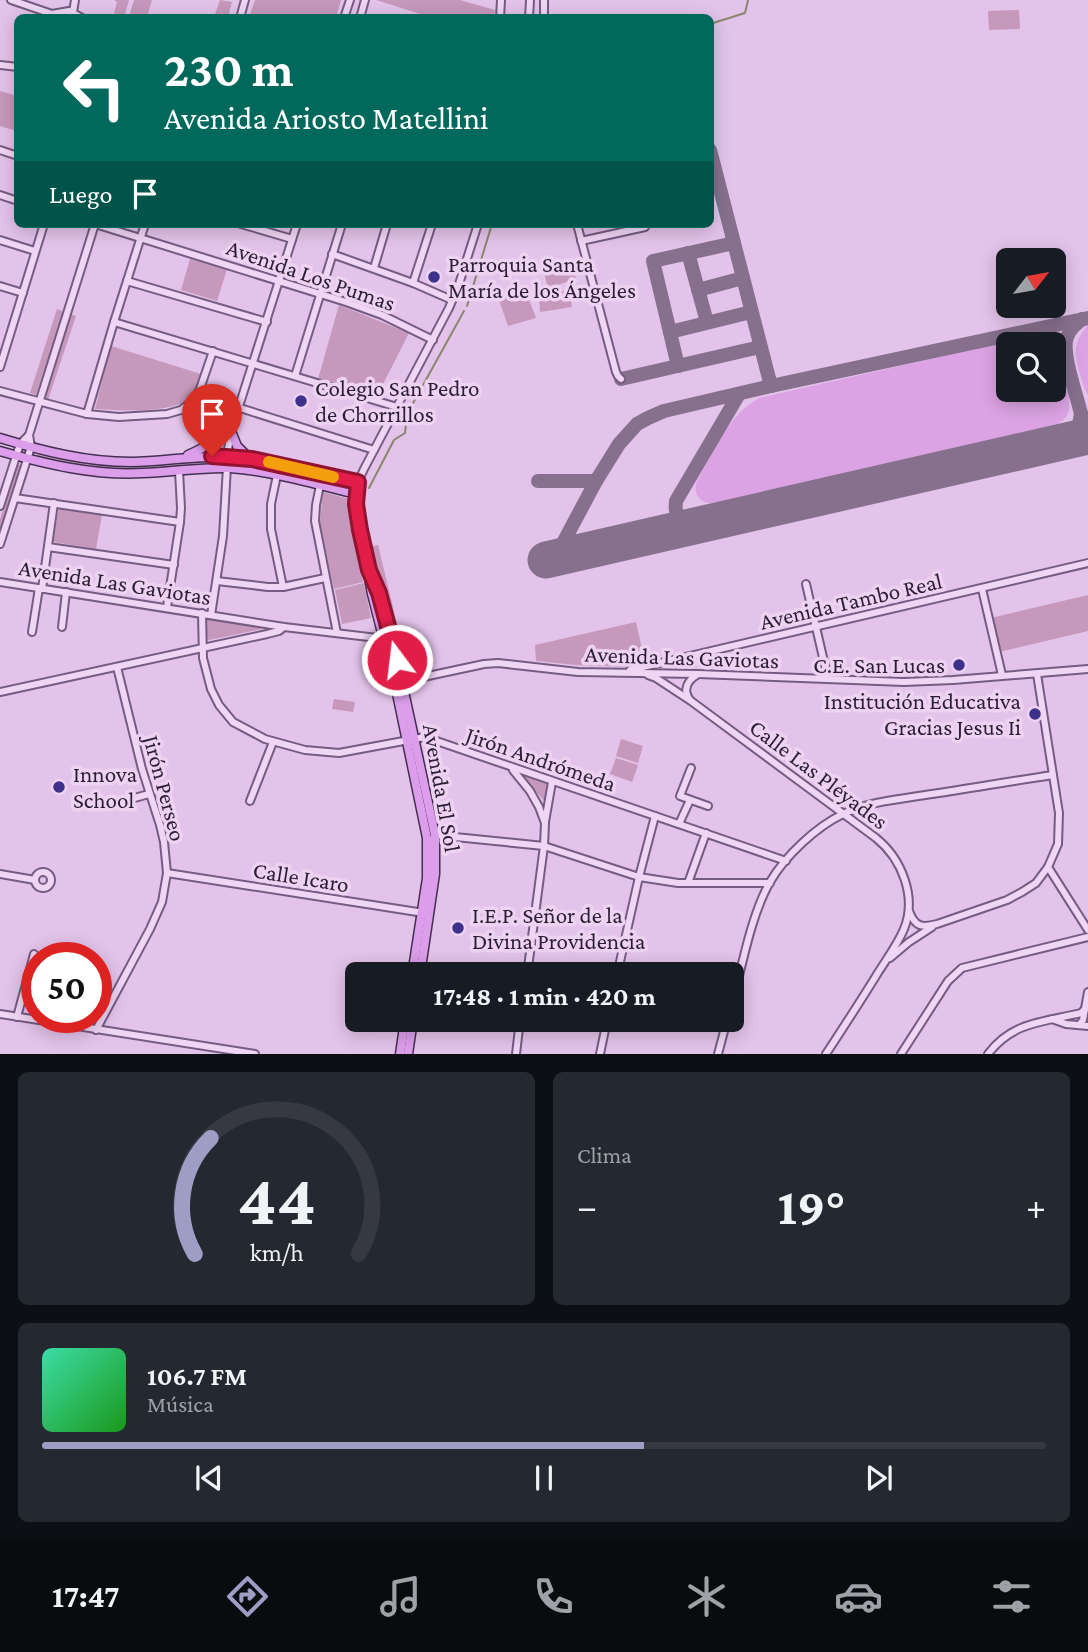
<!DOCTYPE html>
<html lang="es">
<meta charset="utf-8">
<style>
body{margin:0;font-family:"Crimson Pro",serif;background:#242831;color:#f1f3f6;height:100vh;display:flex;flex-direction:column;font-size:26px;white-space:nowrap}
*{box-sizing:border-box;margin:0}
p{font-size:23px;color:#9ea1a6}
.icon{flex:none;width:38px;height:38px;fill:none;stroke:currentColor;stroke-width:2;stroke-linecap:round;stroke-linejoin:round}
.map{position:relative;height:1054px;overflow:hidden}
.drawer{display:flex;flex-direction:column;gap:18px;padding:18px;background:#0d0f14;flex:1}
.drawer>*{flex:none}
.banner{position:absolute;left:14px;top:14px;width:700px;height:214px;border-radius:10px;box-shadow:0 4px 18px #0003;background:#00695c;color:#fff;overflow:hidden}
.needle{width:46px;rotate:59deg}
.buttons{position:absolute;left:996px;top:248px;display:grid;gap:14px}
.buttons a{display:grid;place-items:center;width:70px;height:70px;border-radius:10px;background:#171b24;box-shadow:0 4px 18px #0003;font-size:35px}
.speed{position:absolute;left:21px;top:942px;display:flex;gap:14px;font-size:35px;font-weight:700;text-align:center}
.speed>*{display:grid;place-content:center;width:91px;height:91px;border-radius:50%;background:#171b24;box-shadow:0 4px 18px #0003;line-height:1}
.speed .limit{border:10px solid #d22;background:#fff;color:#111}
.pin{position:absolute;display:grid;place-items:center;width:60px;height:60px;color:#fff;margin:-72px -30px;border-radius:50% 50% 50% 0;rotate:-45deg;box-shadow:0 0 7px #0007}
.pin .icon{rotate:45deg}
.me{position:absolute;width:77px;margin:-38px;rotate:345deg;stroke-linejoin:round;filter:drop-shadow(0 0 5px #0008)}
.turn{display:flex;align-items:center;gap:24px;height:147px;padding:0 35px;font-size:32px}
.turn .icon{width:91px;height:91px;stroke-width:2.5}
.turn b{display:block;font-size:49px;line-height:60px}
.then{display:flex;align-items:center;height:66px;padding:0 35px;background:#0003;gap:14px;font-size:26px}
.big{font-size:52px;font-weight:700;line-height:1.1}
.drawer .card{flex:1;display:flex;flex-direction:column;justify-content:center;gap:10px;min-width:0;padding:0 24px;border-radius:10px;background:#242831}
.drawer .dial{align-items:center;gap:0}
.dial svg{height:182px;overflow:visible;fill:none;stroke:#363941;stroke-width:7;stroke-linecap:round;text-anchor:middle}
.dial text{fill:#f1f3f6;stroke:none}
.song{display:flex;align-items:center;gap:21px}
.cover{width:84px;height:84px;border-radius:10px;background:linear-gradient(135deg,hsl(160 70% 55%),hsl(120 70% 35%))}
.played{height:7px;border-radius:4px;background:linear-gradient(90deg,#a09cc6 60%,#363941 60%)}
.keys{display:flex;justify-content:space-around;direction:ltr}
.heat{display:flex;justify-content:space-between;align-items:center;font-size:38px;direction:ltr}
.drawer .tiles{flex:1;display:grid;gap:18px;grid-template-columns:1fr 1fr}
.card:last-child{grid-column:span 2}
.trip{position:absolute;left:345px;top:962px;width:399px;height:70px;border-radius:10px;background:#171b24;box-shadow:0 4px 18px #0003;font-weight:700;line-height:70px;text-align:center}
.dock{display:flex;height:112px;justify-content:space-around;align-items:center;background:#090b0e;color:#9ea1a6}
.dock .icon{width:49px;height:49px}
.dock .active{color:#a09cc6}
.dock b{font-size:32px;color:#f1f3f6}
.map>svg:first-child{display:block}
.green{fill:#c698bb}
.sand{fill:#dba3e3;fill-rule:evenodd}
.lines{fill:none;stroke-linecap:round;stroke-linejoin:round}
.stream{stroke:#8a876d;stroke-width:2}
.taxiway{stroke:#87708e;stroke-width:14}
.runway{stroke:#87708e;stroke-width:37}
.minor-casing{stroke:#755c82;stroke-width:10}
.major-casing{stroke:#433050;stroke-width:11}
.minor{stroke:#f0d6f5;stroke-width:6}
.major{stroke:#dc9eea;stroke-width:8}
.route-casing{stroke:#92132f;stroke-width:18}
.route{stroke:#e11d48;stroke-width:12}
.slow{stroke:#f59e0b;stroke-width:12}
.poi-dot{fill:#3d318c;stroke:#edd2f2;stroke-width:2.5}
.labels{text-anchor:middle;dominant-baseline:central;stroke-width:7;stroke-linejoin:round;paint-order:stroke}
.poi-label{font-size:23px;fill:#2b1e33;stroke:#edd2f2;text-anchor:start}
.street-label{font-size:23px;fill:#2b1e33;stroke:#edd2f2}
</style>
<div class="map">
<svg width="1088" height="1054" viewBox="0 0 1088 1054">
<rect width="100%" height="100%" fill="#e3c3ea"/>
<g class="green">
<path d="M114 0H129L124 17H113L117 2Z"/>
<path d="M134 0H152L147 17H129Z"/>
<path d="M220 0 232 2 228 17H214Z"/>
<path d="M255 0H341L336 17 325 15 324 18 249 17Z"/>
<path d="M376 0H460L495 10 494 17H430Z"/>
<path d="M1019 10 1020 29 989 30 988 11Z"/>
<path d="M0 91 17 96V131L0 126Z"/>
<path d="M190 259 227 269 217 301 181 290Z"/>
<path d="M572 264 576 279 548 288 544 273Z"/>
<path d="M525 289 536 318 508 326 499 300Z"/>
<path d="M569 290 572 307 540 312 539 294Z"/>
<path d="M339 305 409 333 377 396 318 379Z"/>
<path d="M57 309 64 312 36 395 30 393Z"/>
<path d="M70 314 76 316 48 400 42 398Z"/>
<path d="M111 346 201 374C199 381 197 390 192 395 178 415 117 410 95 409Z"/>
<path d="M39 452 64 458 219 459V465L143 471 88 468 36 458Z"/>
<path d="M236 460 262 463 349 483 347 489 236 466Z"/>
<path d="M17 464 23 466 0 534V519Z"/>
<path d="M323 492 349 499V519L363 582 334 589 320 523Z"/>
<path d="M59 507 102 515 96 549 53 542Z"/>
<path d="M378 545 409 673H406C396 630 381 589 372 546Z"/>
<path d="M364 583 371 618 342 624 335 590Z"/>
<path d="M1088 595V631L999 652 991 618Z"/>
<path d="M209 618 267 627V628L209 640 206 638V621Z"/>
<path d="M636 622 645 662 624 667 576 665 536 661 535 645Z"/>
<path d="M334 699 355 702 353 712 332 709Z"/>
<path d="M621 739 643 746 638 763 616 756Z"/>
<path d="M616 758 638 765 632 782 610 774Z"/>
<path d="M523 774 547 782 548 785 545 802 523 776Z"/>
</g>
<g class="sand">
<path d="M1088 325V395C1084 389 1082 381 1080 374 1074 353 1073 342 1088 325Z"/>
<path d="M1041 334C1047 335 1051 337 1055 343 1060 352 1072 401 1069 411 1067 417 1063 420 1058 424L715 503C701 504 692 495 697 481 714 452 728 415 759 398ZM1008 345H1054V390H1008Z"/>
</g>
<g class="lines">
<g class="stream">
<path d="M710 24 745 13 748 0"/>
<path d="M467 306 492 224"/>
<path d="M369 488 394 440 405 433 407 414 464 311"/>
</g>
<g class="taxiway">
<path d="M710 150 771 386"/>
<path d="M688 253 707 322"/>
<path d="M698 290 743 278"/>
<path d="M1082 319C1075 325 1070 329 1067 337 1061 354 1077 395 1081 414L1088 423"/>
<path d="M670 332 751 312"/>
<path d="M678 366 653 261 734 243"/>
<path d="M621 379 760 347"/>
<path d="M1063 442 1078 430 1081 414"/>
<path d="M538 481H596"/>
<path d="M694 527C680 523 674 515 676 501L739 394"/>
<path d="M555 558 596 481 619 444 637 424 648 418 664 411 771 386 1088 318"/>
</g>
<path class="runway" d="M546 560 1088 436"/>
<defs>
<g id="minor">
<path d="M11 0 52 14 69 11 82 18"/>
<path d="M544 0V18"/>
<path d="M73 12 75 0"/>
<path d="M240 18 245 0"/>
<path d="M344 18 350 0"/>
<path d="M360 18 365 0"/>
<path d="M500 18 501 0"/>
<path d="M529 18 530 0"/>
<path d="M0 65 18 67"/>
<path d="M0 150 18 156"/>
<path d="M0 195 18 201"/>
<path d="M95 224 346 302 382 315 433 340"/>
<path d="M241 224 292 239"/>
<path d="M577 224 616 372 618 376 621 379"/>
<path d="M0 240 35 251"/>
<path d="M581 241 645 227"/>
<path d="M332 254 413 283 452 300"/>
<path d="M374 268 387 224"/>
<path d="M127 281 267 322"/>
<path d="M413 283 432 224"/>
<path d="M0 286 23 293"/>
<path d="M114 322 397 407"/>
<path d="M0 367 44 224"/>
<path d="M295 376 342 224"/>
<path d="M0 391 87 414 119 417 167 414 181 410 194 400 200 389 213 351"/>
<path d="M240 408 374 450"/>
<path d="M87 414 114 322 145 224"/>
<path d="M234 422 297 224"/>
<path d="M277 475 271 504V529L283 587"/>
<path d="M358 482 364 469 449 308 459 284 478 224"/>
<path d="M320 485 316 505 315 521 337 633"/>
<path d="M15 498 180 522"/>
<path d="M0 506 20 444 29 435"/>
<path d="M0 544 31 447 29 435 95 224"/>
<path d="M48 547 174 565"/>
<path d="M217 581 268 587H283L325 578"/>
<path d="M0 582 284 627 386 639"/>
<path d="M806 584 828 679"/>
<path d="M42 589 54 503"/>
<path d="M982 589 1002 675"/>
<path d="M167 607 180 522 181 508 179 471"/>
<path d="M202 613 203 658 211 689 219 705 233 722 265 739 305 750 339 753 425 737 786 861"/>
<path d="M211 615 223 536 228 449 231 433"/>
<path d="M62 627 66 592"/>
<path d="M32 632 39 588"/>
<path d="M630 670 1088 563"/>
<path d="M648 675 656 678 691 701 876 838C902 859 917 897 904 929 897 946 885 961 876 976 860 1002 843 1028 826 1054"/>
<path d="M400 682 484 664 498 663 578 672 698 674 904 682 953 680 1088 669"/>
<path d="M0 692 267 634 279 631 284 627"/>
<path d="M690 700C682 690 688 680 697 675"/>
<path d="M691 768 680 796 708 806"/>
<path d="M513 770 530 791 539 807 545 823 544 846 527 975"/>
<path d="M250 801 273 742"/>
<path d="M109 805 149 794"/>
<path d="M545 822 552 782"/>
<path d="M679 824 690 800"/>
<path d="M435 835 544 846 639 877 678 883H770"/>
<path d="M1048 867 1088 930"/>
<circle cx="43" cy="880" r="8"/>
<path d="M167 873 424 913"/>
<path d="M0 874 35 880"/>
<path d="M688 883 706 833"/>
<path d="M909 911C915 927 922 928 937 924L1007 900 1022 892 1036 883 1048 867 1058 844 1059 813 1037 674"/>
<path d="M890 958 909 942 932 927"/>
<path d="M617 975 639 877 655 816"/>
<path d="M732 1004C742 967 751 915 770 882 785 856 816 827 843 814 870 801 902 799 932 794 972 788 1012 781 1053 775"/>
<path d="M0 1014 255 1054"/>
<path d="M17 1017 34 954"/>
<path d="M1052 1019 1066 1024 1088 1026"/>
<path d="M1079 1025 1083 1020 1088 992"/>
<path d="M96 1030 150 929 162 902 167 873 164 842 160 825 142 769 117 667"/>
<path d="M516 1054 520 1020"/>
<path d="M600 1054 607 1020"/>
<path d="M718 1054 727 1020"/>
<path d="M901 1054 948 981 962 968 1088 937"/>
<path d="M988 1054C1013 1021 1045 1022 1081 1013L1086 1008"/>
</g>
<g id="major">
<path d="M231 431 237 446 249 458"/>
<path d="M0 438C43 451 86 462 131 462 163 462 195 455 227 457 272 458 316 473 358 482L356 504 360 530 372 594 395 684 427 838V878L412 975"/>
<path d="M0 451C46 464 95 476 143 473 172 472 201 467 230 468 272 471 315 484 356 494"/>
<path d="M188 455C207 447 222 436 235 419"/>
<path d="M374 582 379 593 402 682 435 835V874L420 975"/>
<path d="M400 1054 405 1020"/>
<path d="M408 1054 413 1020"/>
</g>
</defs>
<use href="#minor" class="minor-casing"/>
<use href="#major" class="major-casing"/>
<use href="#minor" class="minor"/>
<use href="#major" class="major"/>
</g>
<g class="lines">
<defs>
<path id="route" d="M212 456 252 459 358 482 356 504 360 530 369 570 379 593 397 660"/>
</defs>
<use href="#route" class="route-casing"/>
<use href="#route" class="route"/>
<path class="slow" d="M269 462 333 477"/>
</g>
<g class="poi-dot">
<circle cx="434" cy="277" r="7"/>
<circle cx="301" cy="401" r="7"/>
<circle cx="959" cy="665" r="7"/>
<circle cx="1035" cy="714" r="7"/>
<circle cx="59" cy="787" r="7"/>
<circle cx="458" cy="928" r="7"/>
</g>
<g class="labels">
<g class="poi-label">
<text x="448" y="264">Parroquia Santa<tspan x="448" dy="26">María de los Ángeles</tspan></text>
<text x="315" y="388">Colegio San Pedro<tspan x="315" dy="26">de Chorrillos</tspan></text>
<text x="945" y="665" text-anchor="end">C.E. San Lucas</text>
<text x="1021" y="701" text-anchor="end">Institución Educativa<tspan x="1021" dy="26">Gracias Jesus Ii</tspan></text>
<text x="73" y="774">Innova<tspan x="73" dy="26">School</tspan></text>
<text x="472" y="915">I.E.P. Señor de la<tspan x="472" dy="26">Divina Providencia</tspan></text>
</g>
<g class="street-label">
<text transform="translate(311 275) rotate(19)">Avenida Los Pumas</text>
<text transform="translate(115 582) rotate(9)">Avenida Las Gaviotas</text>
<text transform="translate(851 601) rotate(-13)">Avenida Tambo Real</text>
<text transform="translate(682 657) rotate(2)">Avenida Las Gaviotas</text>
<text transform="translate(541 759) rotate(19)">Jirón Andrómeda</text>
<text transform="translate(819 774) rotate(37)">Calle Las Pléyades</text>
<text transform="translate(165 788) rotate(75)">Jirón Perseo</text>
<text transform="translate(442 788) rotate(80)">Avenida El Sol</text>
<text transform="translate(301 877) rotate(9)">Calle Icaro</text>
</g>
</g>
</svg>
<div class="buttons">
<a><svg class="needle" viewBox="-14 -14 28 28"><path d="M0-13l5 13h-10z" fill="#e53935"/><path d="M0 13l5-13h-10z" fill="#9ea1a6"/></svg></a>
<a><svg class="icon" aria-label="search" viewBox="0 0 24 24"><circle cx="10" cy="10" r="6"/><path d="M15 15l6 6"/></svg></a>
</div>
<div class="speed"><div class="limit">50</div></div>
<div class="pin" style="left:212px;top:456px;background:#d93025"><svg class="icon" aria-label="arrive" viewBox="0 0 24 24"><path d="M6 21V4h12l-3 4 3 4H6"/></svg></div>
<svg class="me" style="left:397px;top:660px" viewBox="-20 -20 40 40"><circle r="17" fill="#e11d48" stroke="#fff" stroke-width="3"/><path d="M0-11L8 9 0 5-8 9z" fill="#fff"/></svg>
<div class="trip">17:48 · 1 min · 420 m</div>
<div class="banner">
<div class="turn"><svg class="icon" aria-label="left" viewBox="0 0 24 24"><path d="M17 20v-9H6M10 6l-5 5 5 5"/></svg><div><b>230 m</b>Avenida Ariosto Matellini</div></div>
<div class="then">Luego<svg class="icon" aria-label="arrive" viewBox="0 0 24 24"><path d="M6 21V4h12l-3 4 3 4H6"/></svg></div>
</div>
</div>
<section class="drawer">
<div class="tiles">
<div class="card dial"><svg viewBox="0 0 100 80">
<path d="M14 69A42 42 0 1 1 86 69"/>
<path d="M14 69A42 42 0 0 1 21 18" stroke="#a09cc6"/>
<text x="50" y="56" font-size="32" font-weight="700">44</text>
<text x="50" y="72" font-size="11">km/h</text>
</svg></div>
<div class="card"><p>Clima</p>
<div class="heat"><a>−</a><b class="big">19°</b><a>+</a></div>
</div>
<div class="card">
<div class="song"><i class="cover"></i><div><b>106.7 FM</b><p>Música</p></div></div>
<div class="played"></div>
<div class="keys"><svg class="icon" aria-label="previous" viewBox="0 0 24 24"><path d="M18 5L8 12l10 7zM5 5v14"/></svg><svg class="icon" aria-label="pause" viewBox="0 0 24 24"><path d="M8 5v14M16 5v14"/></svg><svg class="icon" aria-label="next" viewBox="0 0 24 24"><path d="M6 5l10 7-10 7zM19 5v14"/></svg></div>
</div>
</div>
</section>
<nav class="dock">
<b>17:47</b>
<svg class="icon active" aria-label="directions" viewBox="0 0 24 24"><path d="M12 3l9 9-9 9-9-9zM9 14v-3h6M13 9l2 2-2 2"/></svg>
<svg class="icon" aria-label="music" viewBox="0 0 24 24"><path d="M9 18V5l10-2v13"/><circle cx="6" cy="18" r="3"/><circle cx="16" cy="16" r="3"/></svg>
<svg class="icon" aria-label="phone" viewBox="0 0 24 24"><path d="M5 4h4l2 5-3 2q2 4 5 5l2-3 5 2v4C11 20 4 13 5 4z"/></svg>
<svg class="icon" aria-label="climate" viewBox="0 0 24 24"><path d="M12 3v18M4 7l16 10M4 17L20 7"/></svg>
<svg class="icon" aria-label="car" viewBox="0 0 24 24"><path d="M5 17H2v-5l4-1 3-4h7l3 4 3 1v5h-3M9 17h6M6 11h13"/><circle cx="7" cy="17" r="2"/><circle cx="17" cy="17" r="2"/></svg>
<svg class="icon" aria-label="filters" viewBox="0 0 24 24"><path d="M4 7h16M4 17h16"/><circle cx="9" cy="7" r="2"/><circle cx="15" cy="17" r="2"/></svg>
</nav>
